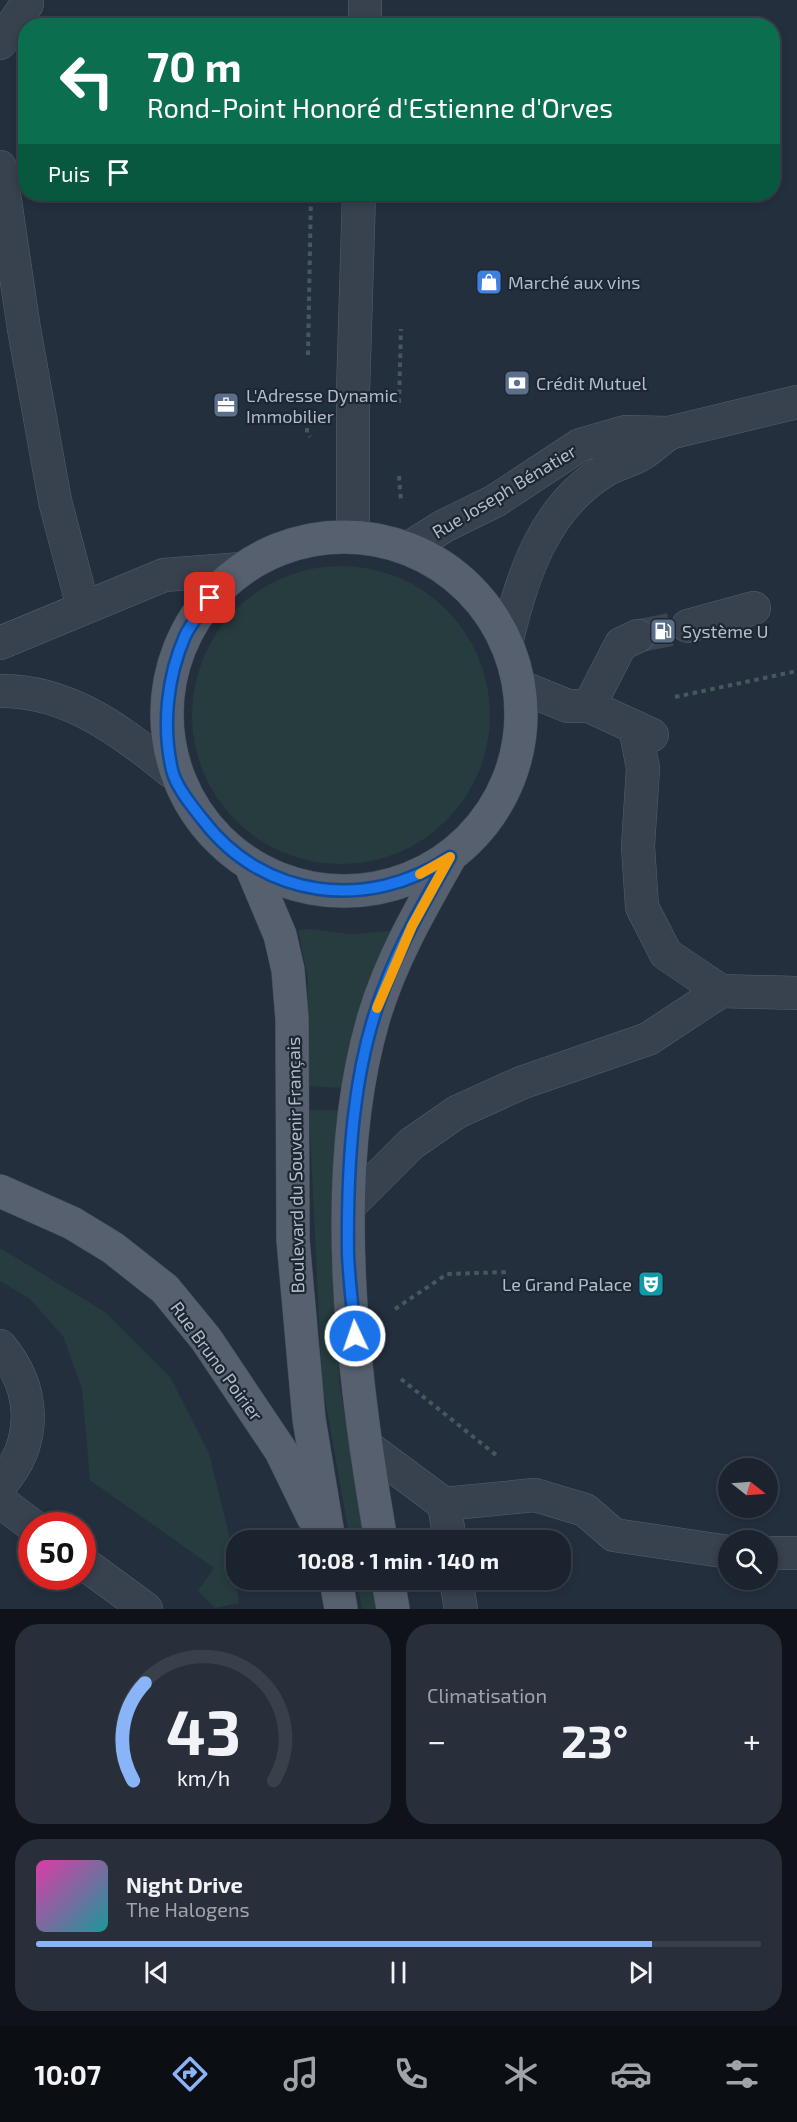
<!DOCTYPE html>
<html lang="fr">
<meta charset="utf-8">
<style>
body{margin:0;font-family:"Exo 2",sans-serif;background:#282f3a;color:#f1f3f6;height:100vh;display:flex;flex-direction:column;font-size:22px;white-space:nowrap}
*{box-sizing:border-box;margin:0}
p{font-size:20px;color:#a0a4aa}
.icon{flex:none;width:33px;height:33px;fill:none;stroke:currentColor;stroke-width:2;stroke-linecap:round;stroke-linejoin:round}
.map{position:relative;height:1609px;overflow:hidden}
.details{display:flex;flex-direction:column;gap:15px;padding:15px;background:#0f1319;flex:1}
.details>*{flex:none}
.hud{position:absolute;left:18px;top:18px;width:762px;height:183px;border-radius:24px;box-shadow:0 3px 9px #0003,0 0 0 2px #39404a;background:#0b6e4f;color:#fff;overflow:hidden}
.needle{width:39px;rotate:107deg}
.tools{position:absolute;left:718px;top:1458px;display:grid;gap:12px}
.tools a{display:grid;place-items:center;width:60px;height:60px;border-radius:50%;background:#1b232e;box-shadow:0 3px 9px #0003,0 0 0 2px #39404a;font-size:30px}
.speed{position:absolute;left:18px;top:1512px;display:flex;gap:12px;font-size:30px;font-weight:700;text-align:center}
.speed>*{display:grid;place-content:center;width:78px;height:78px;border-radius:50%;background:#1b232e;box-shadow:0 3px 9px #0003,0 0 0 2px #39404a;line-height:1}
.speed .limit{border:9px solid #d22;background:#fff;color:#111}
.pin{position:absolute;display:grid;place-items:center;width:51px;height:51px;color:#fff;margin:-26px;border-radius:12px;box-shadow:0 3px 9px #0006}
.me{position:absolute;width:66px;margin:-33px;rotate:357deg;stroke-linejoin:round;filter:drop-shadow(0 0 4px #0008)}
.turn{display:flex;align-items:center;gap:21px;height:126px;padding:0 30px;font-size:27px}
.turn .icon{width:78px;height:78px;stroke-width:2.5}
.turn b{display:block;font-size:42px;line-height:51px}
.then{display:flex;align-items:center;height:57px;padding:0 30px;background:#0003;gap:12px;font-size:22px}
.big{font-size:45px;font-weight:700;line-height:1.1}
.details .widget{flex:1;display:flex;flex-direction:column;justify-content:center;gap:9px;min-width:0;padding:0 21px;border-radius:24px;background:#282f3a}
.details .dial{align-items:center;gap:0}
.dial svg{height:156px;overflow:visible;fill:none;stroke:#39404a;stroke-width:7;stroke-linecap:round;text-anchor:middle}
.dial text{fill:#f1f3f6;stroke:none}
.song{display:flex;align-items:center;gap:18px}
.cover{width:72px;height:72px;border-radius:9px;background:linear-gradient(135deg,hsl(320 70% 55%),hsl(180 70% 35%))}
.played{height:6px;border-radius:3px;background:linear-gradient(90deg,#8ab4f8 85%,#39404a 85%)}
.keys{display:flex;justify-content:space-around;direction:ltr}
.heat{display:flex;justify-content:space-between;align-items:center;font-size:33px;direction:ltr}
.details .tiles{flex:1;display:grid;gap:15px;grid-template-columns:1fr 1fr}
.widget:last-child{grid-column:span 2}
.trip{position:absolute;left:226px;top:1530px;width:345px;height:60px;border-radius:24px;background:#1b232e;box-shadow:0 3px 9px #0003,0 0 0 2px #39404a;font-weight:700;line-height:60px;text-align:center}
.dock{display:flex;height:96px;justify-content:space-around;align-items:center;background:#0b0e12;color:#a0a4aa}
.dock .icon{width:42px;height:42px}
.dock .selected{color:#8ab4f8}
.dock b{font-size:27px;color:#f1f3f6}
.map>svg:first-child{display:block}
.green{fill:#263c3f}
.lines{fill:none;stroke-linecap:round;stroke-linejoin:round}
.minor-tunnel{stroke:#3a4453;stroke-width:33;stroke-dasharray:33 16;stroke-linecap:butt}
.minor-casing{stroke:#565f6c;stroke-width:34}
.major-casing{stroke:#414a57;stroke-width:34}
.path{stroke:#44595c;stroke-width:4;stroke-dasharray:4.5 4.5;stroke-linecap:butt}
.minor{stroke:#38414e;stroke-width:33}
.major{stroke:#56606e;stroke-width:33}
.route-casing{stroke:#114b97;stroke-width:15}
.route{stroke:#1a73e8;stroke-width:10}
.slow{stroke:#f59e0b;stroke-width:10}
.labels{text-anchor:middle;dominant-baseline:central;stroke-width:4.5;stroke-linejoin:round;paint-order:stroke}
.poi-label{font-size:18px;fill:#b4bcc9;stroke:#1d2633;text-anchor:start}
.street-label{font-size:18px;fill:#b4bcc9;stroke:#1d2633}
</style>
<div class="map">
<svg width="797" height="1609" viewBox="0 0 797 1609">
<rect width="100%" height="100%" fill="#242f3e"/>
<g class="green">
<circle cx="341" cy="715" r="149"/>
<path d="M310 929 351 934 390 931 396 935 344 1088 306 1086 308 979 298 930Z"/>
<path d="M309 1110H343L336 1248 339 1380 366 1540H350L322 1382Z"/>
<path d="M0 1248 105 1312 170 1377 209 1453 230 1539 239 1603 215 1608 198 1591 214 1568 90 1480 82 1388 63 1336 29 1298 0 1281Z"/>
<path d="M357 1580H372L377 1609H362Z"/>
</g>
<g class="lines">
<path class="minor-tunnel" d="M638 636 688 626"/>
<defs>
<g id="minor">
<path d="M365 26V0"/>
<path d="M0 43 27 4"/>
<path d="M0 167 24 329 55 501 83 607"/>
<path d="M353 536V393L359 194"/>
<path d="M412 546 444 526 495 501 580 445 625 432 669 433 797 402"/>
<path d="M688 626 754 608"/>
<path d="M507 640C522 575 545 506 606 470 617 464 629 461 640 455 650 449 660 440 669 433"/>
<path d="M0 643 164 575 242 569"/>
<path d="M521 687 568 706H589L652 735"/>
<path d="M0 691C68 690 121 731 172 772"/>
<path d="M589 706 621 644 638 636"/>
<path d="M635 727 643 768 638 846 642 907 666 954 721 991"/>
<path d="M349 1206 411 1144 457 1112 521 1083 648 1039 721 991 797 993"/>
<path d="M0 1346C36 1389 38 1443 0 1485"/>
<path d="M366 1446 444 1504 535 1495 585 1510 614 1535 729 1552"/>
<path d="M0 1501 33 1526"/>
<path d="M444 1504 450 1540"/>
<path d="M768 1553H797"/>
<path d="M82 1562 146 1609"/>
<path d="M456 1580 461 1609"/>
</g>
<g id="major">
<circle cx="344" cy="714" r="177"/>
<path d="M251 866 280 935 288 970 292 1019 293 1240 309 1419 329 1540"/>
<path d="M0 1191 72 1223 113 1248 165 1289 206 1339 281 1451 313 1517"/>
<path d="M381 1540C353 1380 327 1175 374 1017 391 960 421 908 450 857"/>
<path d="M336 1580 341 1609"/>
<path d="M388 1580 393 1609"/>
</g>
</defs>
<use href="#minor" class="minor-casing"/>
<use href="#major" class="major-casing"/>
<g class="path">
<path d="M308 355 311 194"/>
<path d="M399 403 401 329"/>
<path d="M307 410V433L310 437"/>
<path d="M399 476 401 502"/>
<path d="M675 697 797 671"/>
<path d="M395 1309 447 1274 507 1272"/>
<path d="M401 1379 496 1455"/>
</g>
<use href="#minor" class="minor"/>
<use href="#major" class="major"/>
</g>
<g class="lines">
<defs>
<path id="route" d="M210 598C202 610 191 623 185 636 167 677 162 726 172 770 176 787 192 806 203 820 263 899 368 912 450 857 426 899 401 942 384 988 352 1068 347 1168 348 1254 349 1281 353 1309 355 1336"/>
</defs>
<use href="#route" class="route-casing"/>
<use href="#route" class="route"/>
<path class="slow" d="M377 1008 412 926 450 857 420 874"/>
</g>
<defs>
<symbol id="shop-square" viewBox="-11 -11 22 22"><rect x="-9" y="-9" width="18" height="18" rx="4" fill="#3f7fe0" stroke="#1d2633"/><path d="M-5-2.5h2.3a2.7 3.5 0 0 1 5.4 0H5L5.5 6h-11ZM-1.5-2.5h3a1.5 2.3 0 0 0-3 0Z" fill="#fff"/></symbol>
<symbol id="bank-square" viewBox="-11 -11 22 22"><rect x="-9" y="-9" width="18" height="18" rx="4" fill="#5c6f8a" stroke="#1d2633"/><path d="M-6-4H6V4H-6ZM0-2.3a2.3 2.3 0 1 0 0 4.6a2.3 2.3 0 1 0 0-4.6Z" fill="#fff"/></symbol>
<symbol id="office-square" viewBox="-11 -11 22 22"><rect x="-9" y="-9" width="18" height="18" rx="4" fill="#5c6f8a" stroke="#1d2633"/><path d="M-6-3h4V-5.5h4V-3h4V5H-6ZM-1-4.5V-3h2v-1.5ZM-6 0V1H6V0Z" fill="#fff"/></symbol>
<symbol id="fuel-square" viewBox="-11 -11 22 22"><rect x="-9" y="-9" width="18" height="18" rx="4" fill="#5c6f8a" stroke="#1d2633"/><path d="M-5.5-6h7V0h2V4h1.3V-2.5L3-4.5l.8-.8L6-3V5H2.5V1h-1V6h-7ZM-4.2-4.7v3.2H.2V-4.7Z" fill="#fff"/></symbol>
<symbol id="theatre-square" viewBox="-11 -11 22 22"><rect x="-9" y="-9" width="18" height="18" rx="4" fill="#0f9aa8" stroke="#1d2633"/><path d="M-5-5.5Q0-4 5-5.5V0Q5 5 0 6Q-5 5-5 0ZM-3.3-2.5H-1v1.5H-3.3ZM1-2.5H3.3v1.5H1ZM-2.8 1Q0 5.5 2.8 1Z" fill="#fff"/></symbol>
</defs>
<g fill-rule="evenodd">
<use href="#shop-square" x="474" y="267" width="30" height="30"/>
<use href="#bank-square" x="502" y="368" width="30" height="30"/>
<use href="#office-square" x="211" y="390" width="30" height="30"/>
<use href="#fuel-square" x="648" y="616" width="30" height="30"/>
<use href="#theatre-square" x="636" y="1269" width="30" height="30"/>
</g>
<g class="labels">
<g class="poi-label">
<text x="508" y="282">Marché aux vins</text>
<text x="536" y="383">Crédit Mutuel</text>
<text x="246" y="395">L'Adresse Dynamic<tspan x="246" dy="21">Immobilier</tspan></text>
<text x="682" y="631">Système U</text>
<text x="632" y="1284" text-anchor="end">Le Grand Palace</text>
</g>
<g class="street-label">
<text transform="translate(504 491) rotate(-31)">Rue Joseph Bénatier</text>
<text transform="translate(295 1165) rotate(-91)">Boulevard du Souvenir Français</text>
<text transform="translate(217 1361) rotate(54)">Rue Bruno Poirier</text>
</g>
</g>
</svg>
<div class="tools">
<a><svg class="needle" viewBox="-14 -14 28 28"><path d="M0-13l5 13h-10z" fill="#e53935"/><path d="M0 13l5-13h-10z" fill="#a0a4aa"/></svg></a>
<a><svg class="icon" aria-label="search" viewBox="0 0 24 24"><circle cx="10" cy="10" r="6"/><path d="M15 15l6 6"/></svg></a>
</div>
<div class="speed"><div class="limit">50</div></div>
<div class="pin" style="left:210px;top:598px;background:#d93025"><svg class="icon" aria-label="arrive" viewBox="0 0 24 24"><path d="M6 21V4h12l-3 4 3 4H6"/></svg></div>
<svg class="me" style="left:355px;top:1336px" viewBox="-20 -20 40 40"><circle r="17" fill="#1a73e8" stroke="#fff" stroke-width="3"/><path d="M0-11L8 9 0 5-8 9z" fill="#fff"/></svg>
<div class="trip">10:08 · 1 min · 140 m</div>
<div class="hud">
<div class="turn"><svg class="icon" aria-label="left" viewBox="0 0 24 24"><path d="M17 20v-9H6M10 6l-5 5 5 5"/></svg><div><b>70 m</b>Rond-Point Honoré d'Estienne d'Orves</div></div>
<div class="then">Puis<svg class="icon" aria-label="arrive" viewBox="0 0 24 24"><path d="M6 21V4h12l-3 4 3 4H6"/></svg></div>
</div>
</div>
<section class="details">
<div class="tiles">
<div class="widget dial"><svg viewBox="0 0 100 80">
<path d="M14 69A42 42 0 1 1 86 69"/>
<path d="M14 69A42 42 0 0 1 20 19" stroke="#8ab4f8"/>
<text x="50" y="56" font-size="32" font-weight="700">43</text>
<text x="50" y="72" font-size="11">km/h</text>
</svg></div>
<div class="widget"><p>Climatisation</p>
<div class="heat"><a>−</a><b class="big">23°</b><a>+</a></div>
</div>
<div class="widget">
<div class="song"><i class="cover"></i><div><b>Night Drive</b><p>The Halogens</p></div></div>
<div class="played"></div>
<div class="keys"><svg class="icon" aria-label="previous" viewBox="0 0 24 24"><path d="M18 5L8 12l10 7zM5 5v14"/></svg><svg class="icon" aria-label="pause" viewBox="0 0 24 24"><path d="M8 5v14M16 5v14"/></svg><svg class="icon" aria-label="next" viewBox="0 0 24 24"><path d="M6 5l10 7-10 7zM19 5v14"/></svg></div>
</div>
</div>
</section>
<nav class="dock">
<b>10:07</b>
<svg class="icon selected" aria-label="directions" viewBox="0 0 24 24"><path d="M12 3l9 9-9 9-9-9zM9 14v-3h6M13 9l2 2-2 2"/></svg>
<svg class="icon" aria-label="music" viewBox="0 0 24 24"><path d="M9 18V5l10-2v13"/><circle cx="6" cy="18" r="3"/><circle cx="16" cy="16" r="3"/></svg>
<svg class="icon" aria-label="phone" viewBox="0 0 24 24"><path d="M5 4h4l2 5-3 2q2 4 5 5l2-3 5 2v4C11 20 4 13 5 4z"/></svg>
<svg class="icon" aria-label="climate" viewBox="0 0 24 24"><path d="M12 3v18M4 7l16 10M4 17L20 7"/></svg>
<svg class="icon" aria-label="car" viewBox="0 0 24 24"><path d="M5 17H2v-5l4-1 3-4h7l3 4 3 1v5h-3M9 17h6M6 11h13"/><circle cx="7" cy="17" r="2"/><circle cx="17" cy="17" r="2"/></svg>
<svg class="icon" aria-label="filters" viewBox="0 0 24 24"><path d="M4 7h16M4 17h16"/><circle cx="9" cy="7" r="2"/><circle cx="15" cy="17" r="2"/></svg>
</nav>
